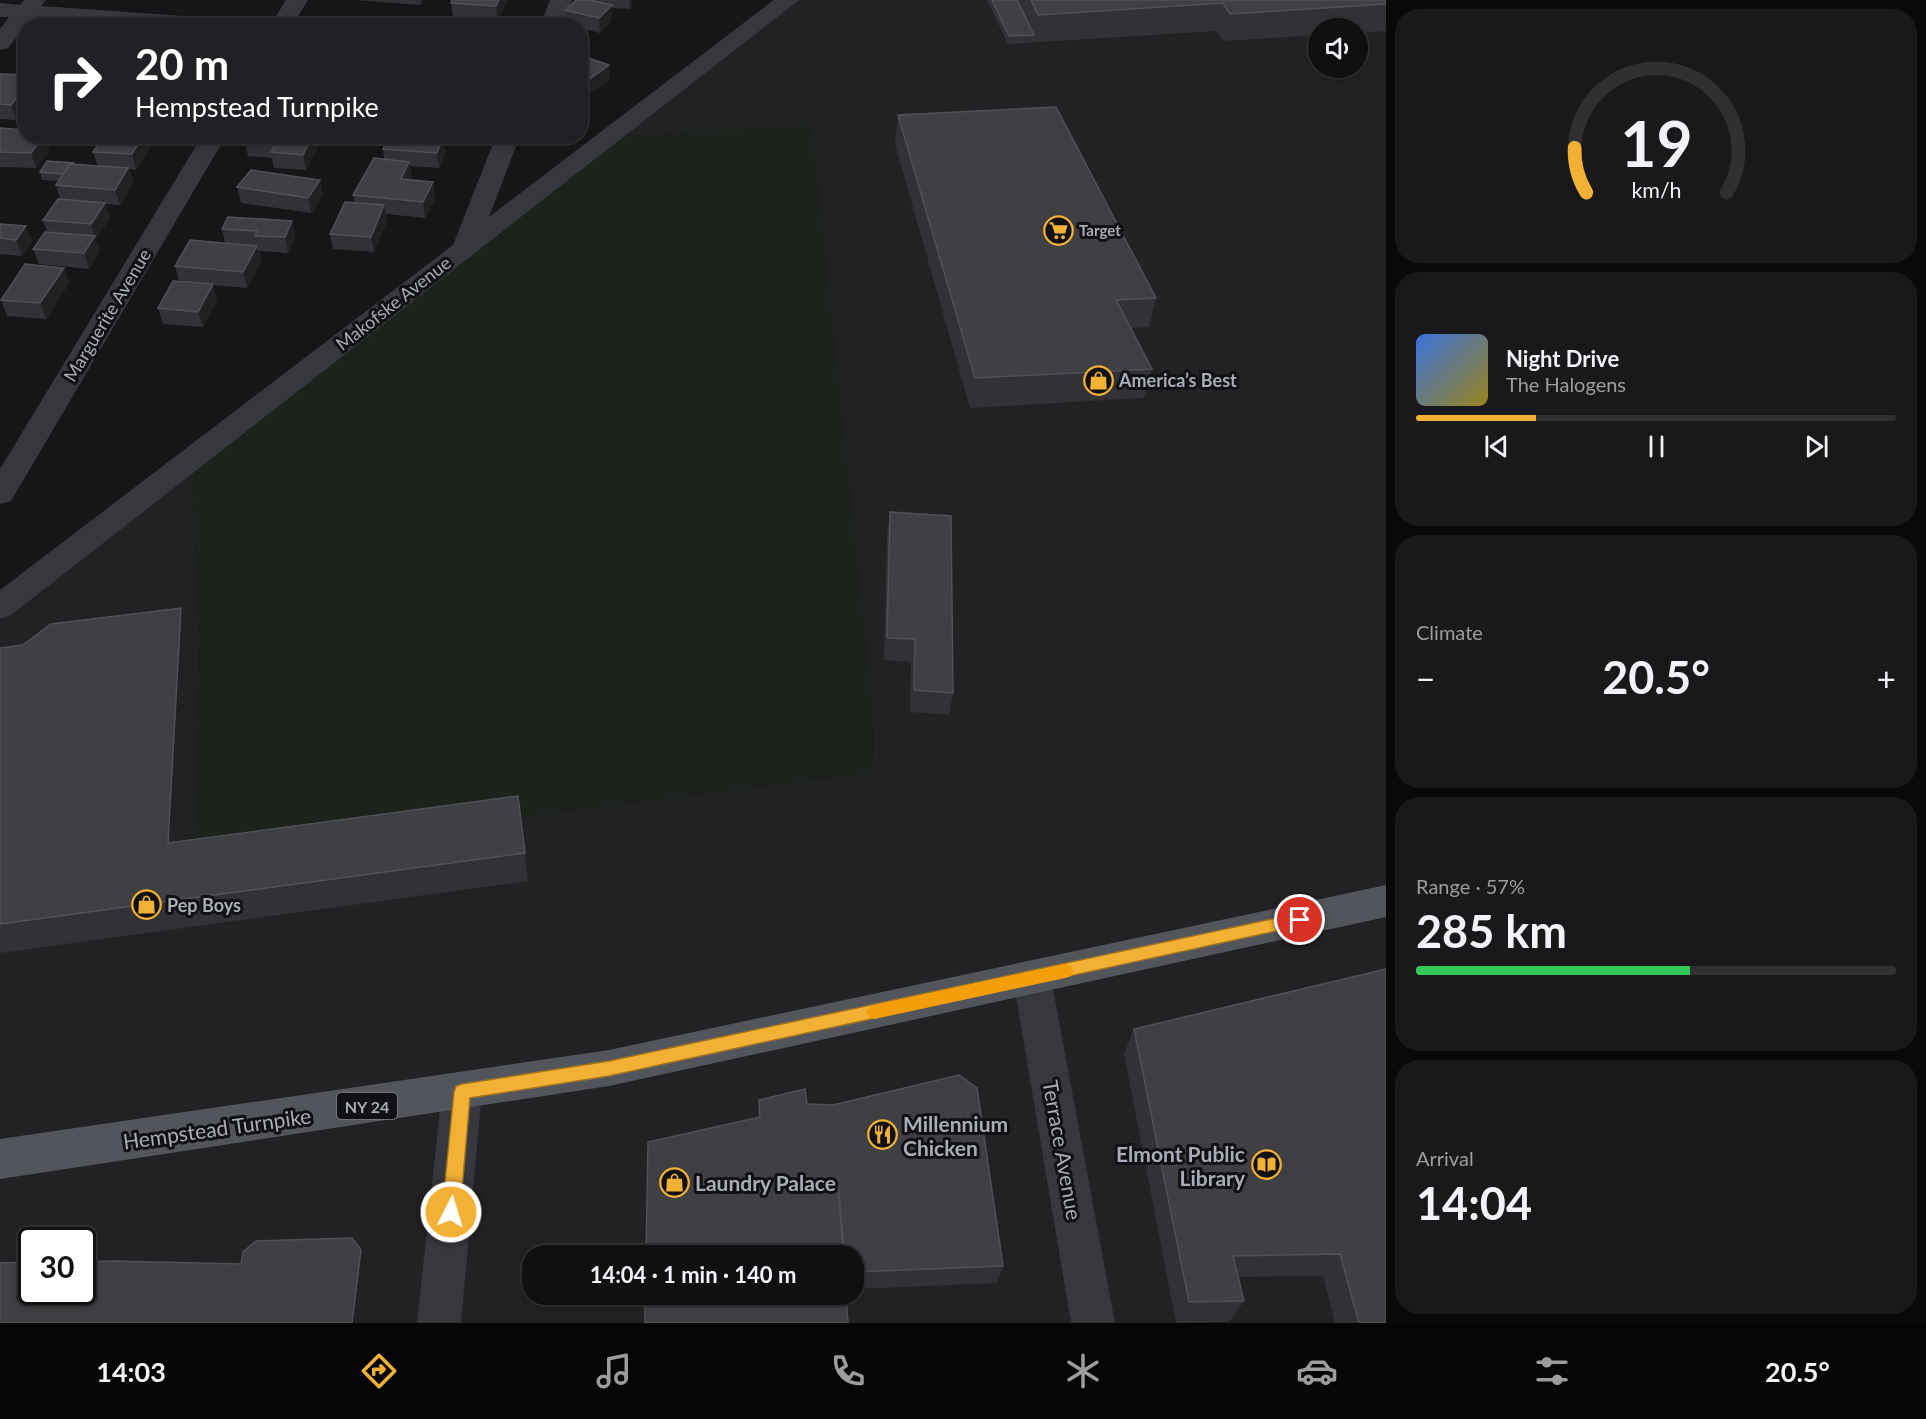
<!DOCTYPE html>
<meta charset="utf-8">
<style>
body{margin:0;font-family:Lato,sans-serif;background:#19191b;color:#f1f3f6;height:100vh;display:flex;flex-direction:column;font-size:22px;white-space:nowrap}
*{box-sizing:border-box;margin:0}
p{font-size:20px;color:#9c9d9f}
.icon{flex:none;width:33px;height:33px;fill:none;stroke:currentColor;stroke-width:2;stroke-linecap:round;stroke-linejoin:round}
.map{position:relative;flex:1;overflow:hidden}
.drawer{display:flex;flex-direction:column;gap:9px;padding:9px;background:#09090a;width:540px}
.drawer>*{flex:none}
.banner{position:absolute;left:18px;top:18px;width:570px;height:126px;border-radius:24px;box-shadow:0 3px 9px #0003,0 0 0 2px #303032;background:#202124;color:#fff;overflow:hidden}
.buttons{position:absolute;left:1308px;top:18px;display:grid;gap:12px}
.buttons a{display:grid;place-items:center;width:60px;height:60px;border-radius:50%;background:#101012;box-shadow:0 3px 9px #0003,0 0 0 2px #303032;font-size:30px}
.speed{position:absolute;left:18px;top:1227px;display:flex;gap:12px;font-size:30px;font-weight:700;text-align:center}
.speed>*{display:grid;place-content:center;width:78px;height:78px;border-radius:50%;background:#101012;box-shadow:0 3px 9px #0003,0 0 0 2px #303032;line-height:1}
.speed .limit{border:3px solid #111;border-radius:9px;background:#fff;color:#111}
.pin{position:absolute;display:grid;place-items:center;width:51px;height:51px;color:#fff;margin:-26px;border:3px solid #fff;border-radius:50%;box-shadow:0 2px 6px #0007}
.me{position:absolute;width:66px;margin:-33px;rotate:5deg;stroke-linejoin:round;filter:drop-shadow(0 0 4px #0008)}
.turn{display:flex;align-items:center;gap:21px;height:126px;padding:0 18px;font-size:27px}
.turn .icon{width:78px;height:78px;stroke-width:2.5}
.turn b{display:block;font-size:42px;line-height:51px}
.big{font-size:45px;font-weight:700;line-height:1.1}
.drawer .card{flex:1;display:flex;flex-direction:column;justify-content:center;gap:9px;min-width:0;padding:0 21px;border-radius:24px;background:#19191b}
.drawer .dial{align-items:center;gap:0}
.dial svg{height:156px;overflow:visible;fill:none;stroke:#303032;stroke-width:7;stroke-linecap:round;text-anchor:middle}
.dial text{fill:#f1f3f6;stroke:none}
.song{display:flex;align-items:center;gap:18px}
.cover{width:72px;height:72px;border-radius:9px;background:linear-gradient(135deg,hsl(220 70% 55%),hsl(50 70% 35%))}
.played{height:6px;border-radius:3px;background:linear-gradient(90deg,#f2b134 25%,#303032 25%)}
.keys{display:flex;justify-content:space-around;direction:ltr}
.heat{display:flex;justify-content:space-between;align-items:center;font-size:33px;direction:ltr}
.charge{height:9px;border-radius:4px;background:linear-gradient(90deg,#34c759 57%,#303032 0)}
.trip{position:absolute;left:522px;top:1245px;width:342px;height:60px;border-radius:24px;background:#101012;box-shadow:0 3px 9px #0003,0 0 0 2px #303032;font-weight:700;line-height:60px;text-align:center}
.tabs{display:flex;height:96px;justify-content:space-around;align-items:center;background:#060607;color:#9c9d9f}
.tabs .icon{width:42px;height:42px}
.tabs .current{color:#f2b134}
.tabs b{font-size:27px;color:#f1f3f6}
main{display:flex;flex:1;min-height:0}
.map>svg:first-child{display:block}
.built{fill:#222225;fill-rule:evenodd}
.green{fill:#1c231d}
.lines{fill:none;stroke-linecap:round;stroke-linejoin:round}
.street{fill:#37383d;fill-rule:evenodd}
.primary{fill:#53555c;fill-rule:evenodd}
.wall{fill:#323236}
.shaded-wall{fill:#212124}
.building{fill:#3f3f44;stroke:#4f5156;stroke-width:1.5}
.route{fill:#f2b134;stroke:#9d7322;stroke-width:1.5}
.slow{fill:#f59e0b}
.labels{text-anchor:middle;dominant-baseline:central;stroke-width:6;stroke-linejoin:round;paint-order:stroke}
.far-poi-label{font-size:15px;font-weight:bold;fill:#a8adb8;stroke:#111113;text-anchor:start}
.shield{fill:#111113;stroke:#7b7e86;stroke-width:1.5}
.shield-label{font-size:16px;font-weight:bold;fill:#a8adb8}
.street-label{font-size:18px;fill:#a8adb8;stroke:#111113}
.poi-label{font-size:18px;font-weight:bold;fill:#a8adb8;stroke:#111113;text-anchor:start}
.near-poi-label{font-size:21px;font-weight:bold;fill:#a8adb8;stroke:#111113;text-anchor:start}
.near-street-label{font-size:21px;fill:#a8adb8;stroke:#111113}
</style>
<main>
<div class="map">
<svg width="1386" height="1323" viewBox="0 0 1386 1323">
<rect width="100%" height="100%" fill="#161618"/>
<path class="built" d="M772 0H1386V1323H0V607L191 460 200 636 195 858 873 772 872 709 811 125 610 137 707 62ZM1318 28H1358V68H1318ZM32 1240H82V1292H32ZM532 1256H854V1294H532Z"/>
<path class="green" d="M811 124 872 709 873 772 195 858 200 636 191 460 610 137Z"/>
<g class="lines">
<g class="street">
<path d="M24 0H46L41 6 226 19 234 21 237 26H126L31 19 8 48 0 50V29L9 17H0V3L20 5Z"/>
<path d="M286 0H308L292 26H270Z"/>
<path d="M550 0H572L562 26H540Z"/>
<path d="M774 0H799L11 615 0 619V590L453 245 496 136H520L489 217Z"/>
<path d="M202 136H226L11 501 0 504V469Z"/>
<path d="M1032 961 1046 966 1051 978 1115 1323H1071L1013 978 1018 966Z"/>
<path d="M462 1072 476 1078 482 1091 461 1323H417L442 1091 448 1078Z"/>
</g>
<path class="primary" d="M1386 885V917L609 1086 0 1179V1139L609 1050Z"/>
</g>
<g class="wall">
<path d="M355 0H422L420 5Z"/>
<path d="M507 0 498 21 453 18 451 3Z"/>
<path d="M593 0H633L630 9 612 8V20L600 33 580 28V26L566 25 565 10Z"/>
<path d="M987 0H1386V31L1358 33V28H1318V35L1223 41 1216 31 1008 44Z"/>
<path d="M0 74 26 75V107L16 120 0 119Z"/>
<path d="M898 115 1156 298 1149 327 1130 328 1152 369 1144 398 970 408 895 144Z"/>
<path d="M0 128 50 149 36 168 0 167Z"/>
<path d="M323 136 306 170 274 168 272 158 248 156 245 141Z"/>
<path d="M152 145 136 170 129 169 133 183 120 205 105 204 110 218 96 239 100 251 89 269 39 264 33 249 47 232 43 220 60 199 56 185 59 181 42 180 40 172 74 163 75 164 98 166 93 152Z"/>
<path d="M383 149 446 151 439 168 410 166 412 177 410 180 433 182 435 198 425 218 386 214 387 221 374 252 333 249 330 234 355 203 353 195 384 159Z"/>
<path d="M320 180 323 195 311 213 241 203 237 187Z"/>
<path d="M292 221 295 237 288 253 259 251 261 262 247 288 213 285 217 300 203 327 163 324 158 308 179 281 175 266 225 243 222 229Z"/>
<path d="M0 224 32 242 22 256 0 254Z"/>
<path d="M64 268 69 283 46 319 7 316 1 300Z"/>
<path d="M890 512 953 693 949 715 910 712 911 662 884 660 887 535Z"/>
<path d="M181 608 191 637 181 841 518 796 528 881 0 953V648L23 645Z"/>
<path d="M1386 969V1323H1335L1323 1276 1238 1277 1244 1301 1229 1322 1176 1323 1124 1054 1134 1029Z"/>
<path d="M759 1100 807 1104 1003 1266 997 1283 854 1289V1256H646L758 1118Z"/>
</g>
<g class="shaded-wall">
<path d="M499 0H507L498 21 496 6Z"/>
<path d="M629 0H633L630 9Z"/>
<path d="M612 5V20L600 33 599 18Z"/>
<path d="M69 20 71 26H65Z"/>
<path d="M609 65 610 80 580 101V86Z"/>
<path d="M26 85V107L16 120 11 105Z"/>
<path d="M43 136H46L50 149 36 168 31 153Z"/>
<path d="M143 136H149L152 145 136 170 132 154Z"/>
<path d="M312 136 323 137 306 170 303 155Z"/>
<path d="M444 136 446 151 439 168 437 153Z"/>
<path d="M409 162 412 177 403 194 401 179Z"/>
<path d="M128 168 133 183 120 205 115 190Z"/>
<path d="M320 180 323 195 311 213 308 198Z"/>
<path d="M433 182 435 198 425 218 423 202Z"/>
<path d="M105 203 110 218 96 239 100 251 89 269 84 253 94 236 91 224Z"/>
<path d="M384 205 387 221 374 252 371 237Z"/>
<path d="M292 221 295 237 288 253 285 237Z"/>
<path d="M26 226 32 242 22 256 16 240Z"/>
<path d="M257 246 261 262 247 288 243 272Z"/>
<path d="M64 268 69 283 46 319 40 303Z"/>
<path d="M213 284 217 300 203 327 198 312Z"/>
<path d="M181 608 191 637 180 870 168 843Z"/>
<path d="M518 796 522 824 528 881 525 853Z"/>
<path d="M361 1250 368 1267 361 1323H352Z"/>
</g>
<g class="building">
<path d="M452 0H499L496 6 451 3Z"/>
<path d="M576 0H589L612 5 599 18 565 10Z"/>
<path d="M992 0H1017L1034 35 1009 36Z"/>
<path d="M1031 0H1386V4L1230 14 1223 3 1038 15Z"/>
<path d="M45 19 69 20 65 26H40Z"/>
<path d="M585 57 609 65 580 86V60Z"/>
<path d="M0 74 26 75V85L11 105 0 104Z"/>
<path d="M1056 107 1156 298 1116 300 1152 369 975 378 898 115Z"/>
<path d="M0 128 26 130V136H43L31 153 0 152Z"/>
<path d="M104 136H143L132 154 93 152Z"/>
<path d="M247 136H312L303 155 271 152 276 143 245 141Z"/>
<path d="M389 136H444L437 153 383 149Z"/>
<path d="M374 158 409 162 401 179 433 182 423 202 353 195Z"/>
<path d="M47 161 74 163V164H70L64 174 40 172Z"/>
<path d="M70 164 128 168 115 190 56 185Z"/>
<path d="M251 170 320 180 308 198 237 187Z"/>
<path d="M58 199 105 203 91 224 43 220Z"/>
<path d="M345 202 384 205 371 237 330 234Z"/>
<path d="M228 217 292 221 285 237 255 236 257 231 222 229Z"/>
<path d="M0 224 26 226 16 240 0 238Z"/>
<path d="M45 232 95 236 84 253 33 249Z"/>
<path d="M190 240 257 246 243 272 175 266Z"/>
<path d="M25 264 64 268 40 303 1 300Z"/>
<path d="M173 281 213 284 198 312 158 308Z"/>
<path d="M890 512 951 516 953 693 914 690 915 639 887 638Z"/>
<path d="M181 608 168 843 518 796 525 853 0 924V648L23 645 51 624Z"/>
<path d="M1386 969V1323H1359L1340 1254 1233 1256 1244 1301 1189 1302 1134 1029Z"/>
<path d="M959 1075 977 1088 1003 1266 854 1272V1256H845L838 1185 843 1256H646L648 1142 760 1117 759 1100 805 1089 807 1104 833 1105Z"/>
<path d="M352 1238 361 1250 352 1323H0V1263L32 1262V1292H82V1262L114 1261 241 1264 243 1252 256 1241Z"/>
<path d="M645 1294H846L848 1323H645Z"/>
</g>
<path class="route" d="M1300 913 1306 915 1308 920 1306 924 1300 926 609 1076 470 1098 460 1212 457 1218 451 1220 445 1218 442 1212 454 1092 456 1086 462 1084 609 1061Z"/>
<path class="slow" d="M1065 964 1071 966 1073 971 1071 976 1065 978 874 1019 869 1017 866 1012 869 1007 874 1005Z"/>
<defs>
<symbol id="supermarket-ring" viewBox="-11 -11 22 22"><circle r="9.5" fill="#111113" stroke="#f2b134" stroke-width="1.5"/><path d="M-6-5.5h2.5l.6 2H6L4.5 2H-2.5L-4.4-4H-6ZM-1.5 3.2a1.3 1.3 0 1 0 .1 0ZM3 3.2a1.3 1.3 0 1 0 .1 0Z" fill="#f2b134"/></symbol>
<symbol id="shop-ring" viewBox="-11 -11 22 22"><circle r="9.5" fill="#111113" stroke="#f2b134" stroke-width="1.5"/><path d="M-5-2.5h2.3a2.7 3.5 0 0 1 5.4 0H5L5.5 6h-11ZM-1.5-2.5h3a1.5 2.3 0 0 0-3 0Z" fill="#f2b134"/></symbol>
<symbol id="restaurant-ring" viewBox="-11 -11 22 22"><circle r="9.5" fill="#111113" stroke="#f2b134" stroke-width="1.5"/><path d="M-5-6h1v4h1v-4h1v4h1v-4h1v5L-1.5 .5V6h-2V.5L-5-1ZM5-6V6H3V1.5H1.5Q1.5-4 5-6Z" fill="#f2b134"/></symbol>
<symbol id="library-ring" viewBox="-11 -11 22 22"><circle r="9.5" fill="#111113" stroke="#f2b134" stroke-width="1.5"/><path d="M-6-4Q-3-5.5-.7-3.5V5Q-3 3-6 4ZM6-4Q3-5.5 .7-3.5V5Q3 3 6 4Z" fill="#f2b134"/></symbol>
</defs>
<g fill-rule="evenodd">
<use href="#supermarket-ring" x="1042" y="214" width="33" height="33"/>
<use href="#shop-ring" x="1082" y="364" width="33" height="33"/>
<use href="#shop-ring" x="130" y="888" width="33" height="33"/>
<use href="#restaurant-ring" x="866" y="1118" width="33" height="33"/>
<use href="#library-ring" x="1250" y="1148" width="33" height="33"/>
<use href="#shop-ring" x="658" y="1166" width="33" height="33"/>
</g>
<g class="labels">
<g class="far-poi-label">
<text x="1079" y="230">Target</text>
</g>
<rect class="shield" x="337" y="1093" width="60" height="26" rx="4.5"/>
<g class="shield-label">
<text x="367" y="1106">NY 24</text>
</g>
<g class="street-label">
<text transform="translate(393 303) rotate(-38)">Makofske Avenue</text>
<text transform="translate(107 315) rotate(-59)">Marguerite Avenue</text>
</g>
<g class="poi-label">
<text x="1119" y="380">America’s Best</text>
<text x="167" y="905">Pep Boys</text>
</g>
<g class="near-poi-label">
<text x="903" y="1123">Millennium<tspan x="903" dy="24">Chicken</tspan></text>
<text x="1245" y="1153" text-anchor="end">Elmont Public<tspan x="1245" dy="24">Library</tspan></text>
<text x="695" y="1182">Laundry Palace</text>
</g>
<g class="near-street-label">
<text transform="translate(217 1128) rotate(-8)">Hempstead Turnpike</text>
<text transform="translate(1063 1150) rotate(80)">Terrace Avenue</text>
</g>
</g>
</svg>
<div class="buttons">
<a><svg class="icon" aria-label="sound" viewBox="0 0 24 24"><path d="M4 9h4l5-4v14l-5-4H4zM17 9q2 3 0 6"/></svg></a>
</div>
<div class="speed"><div class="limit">30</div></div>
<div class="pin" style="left:1300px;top:920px;background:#d93025"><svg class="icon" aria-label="arrive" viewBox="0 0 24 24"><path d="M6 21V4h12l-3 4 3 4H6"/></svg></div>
<svg class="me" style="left:451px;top:1212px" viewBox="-20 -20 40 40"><circle r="17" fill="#f2b134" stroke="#fff" stroke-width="3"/><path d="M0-11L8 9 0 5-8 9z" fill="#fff"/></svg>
<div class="trip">14:04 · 1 min · 140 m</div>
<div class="banner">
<div class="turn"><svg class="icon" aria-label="right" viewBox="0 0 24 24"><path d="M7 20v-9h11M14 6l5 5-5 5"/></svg><div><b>20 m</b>Hempstead Turnpike</div></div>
</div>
</div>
<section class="drawer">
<div class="card dial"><svg viewBox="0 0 100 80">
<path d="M14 69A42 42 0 1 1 86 69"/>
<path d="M14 69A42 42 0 0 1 8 46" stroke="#f2b134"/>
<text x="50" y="56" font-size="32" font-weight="700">19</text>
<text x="50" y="72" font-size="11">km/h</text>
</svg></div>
<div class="card">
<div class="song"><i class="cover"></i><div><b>Night Drive</b><p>The Halogens</p></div></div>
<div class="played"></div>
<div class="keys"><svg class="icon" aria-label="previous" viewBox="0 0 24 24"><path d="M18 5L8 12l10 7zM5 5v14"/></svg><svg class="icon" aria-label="pause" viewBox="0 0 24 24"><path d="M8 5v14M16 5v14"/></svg><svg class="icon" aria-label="next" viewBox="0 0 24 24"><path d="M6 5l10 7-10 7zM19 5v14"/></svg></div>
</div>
<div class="card"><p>Climate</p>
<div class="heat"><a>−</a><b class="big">20.5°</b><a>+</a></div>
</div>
<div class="card"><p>Range · 57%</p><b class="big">285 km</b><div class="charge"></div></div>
<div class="card"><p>Arrival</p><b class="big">14:04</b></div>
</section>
</main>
<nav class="tabs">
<b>14:03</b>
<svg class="icon current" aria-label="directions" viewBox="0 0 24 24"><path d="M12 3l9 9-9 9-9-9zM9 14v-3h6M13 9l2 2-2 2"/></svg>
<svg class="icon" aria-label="music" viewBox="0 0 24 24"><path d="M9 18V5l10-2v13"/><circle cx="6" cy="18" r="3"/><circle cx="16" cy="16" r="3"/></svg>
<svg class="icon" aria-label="phone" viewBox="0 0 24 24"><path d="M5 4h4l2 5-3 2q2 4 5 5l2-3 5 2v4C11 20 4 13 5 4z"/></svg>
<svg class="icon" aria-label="climate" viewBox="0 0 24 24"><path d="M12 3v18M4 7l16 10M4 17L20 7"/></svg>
<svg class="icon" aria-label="car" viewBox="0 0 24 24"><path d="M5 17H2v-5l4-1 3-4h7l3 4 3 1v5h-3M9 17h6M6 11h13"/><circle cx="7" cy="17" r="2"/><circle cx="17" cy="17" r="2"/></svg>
<svg class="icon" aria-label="filters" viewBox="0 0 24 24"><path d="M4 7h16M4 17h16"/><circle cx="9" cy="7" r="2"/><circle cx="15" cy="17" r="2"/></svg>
<b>20.5°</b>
</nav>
